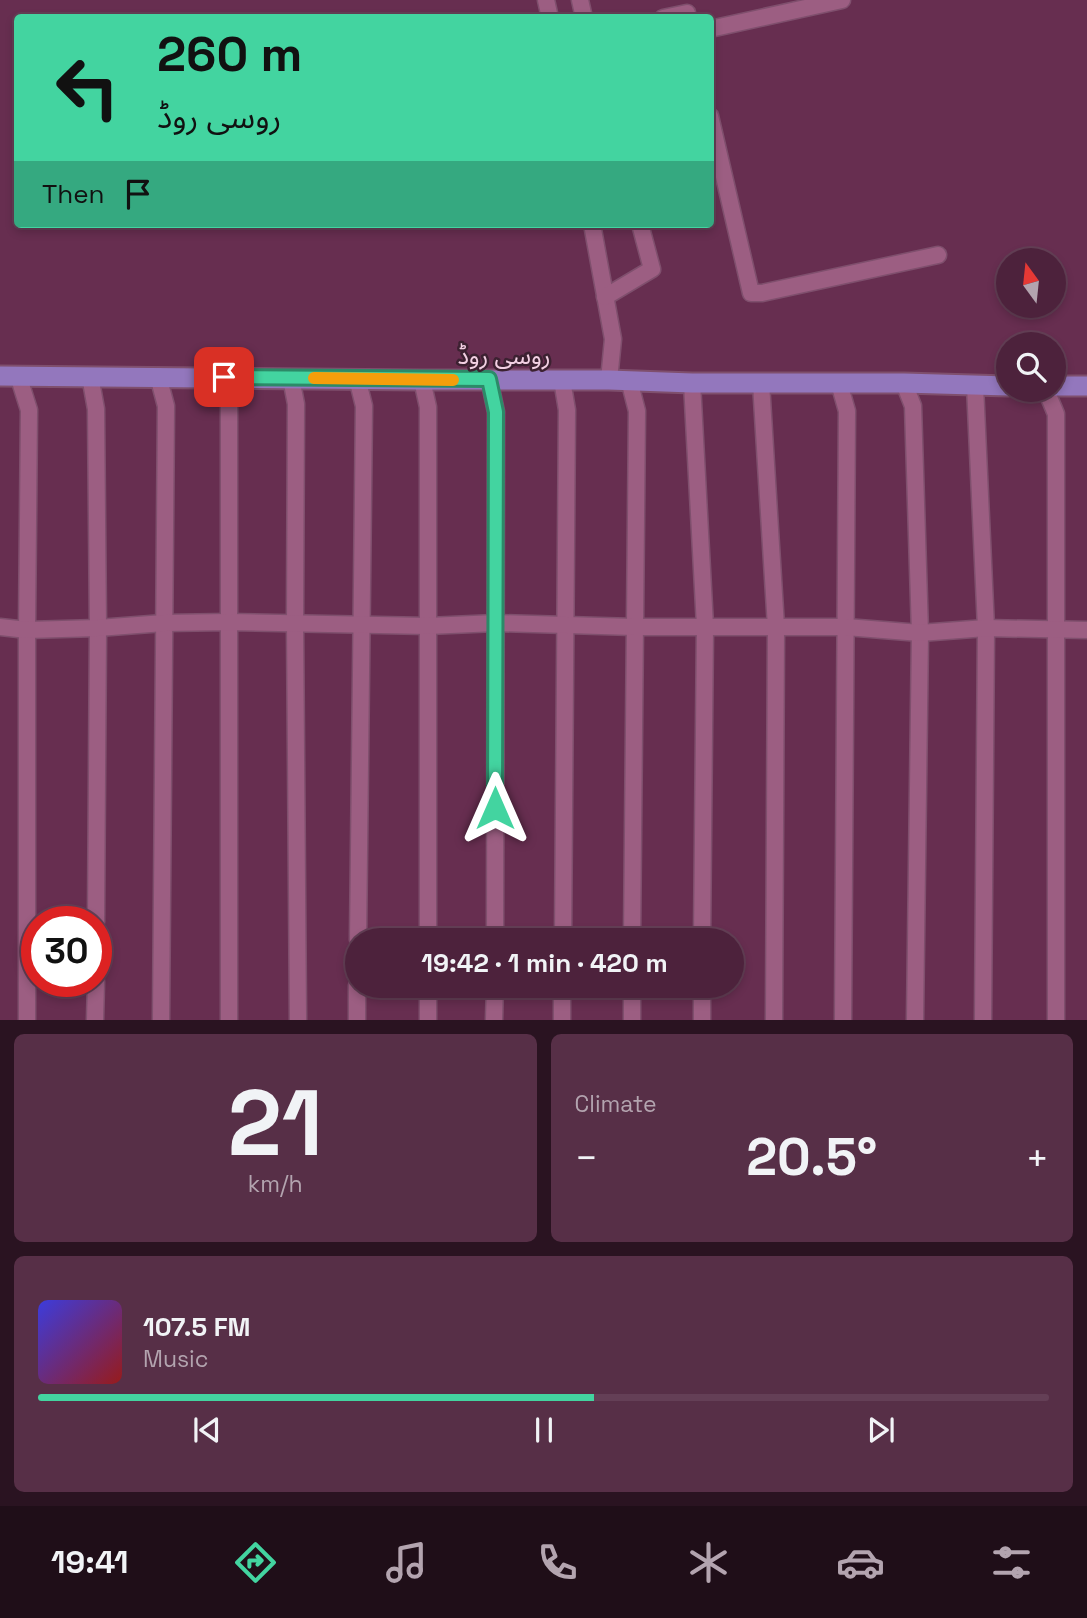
<!DOCTYPE html>
<meta charset="utf-8">
<style>
body{margin:0;font-family:"Space Grotesk","Noto Sans Arabic",sans-serif;background:#572f47;color:#f1f3f6;height:100vh;display:flex;flex-direction:column;font-size:26px;white-space:nowrap}
*{box-sizing:border-box;margin:0}
p{font-size:23px;color:#b3a4af}
.icon{flex:none;width:38px;height:38px;fill:none;stroke:currentColor;stroke-width:2;stroke-linecap:round;stroke-linejoin:round}
.map{position:relative;height:1020px;overflow:hidden}
.sheet{display:flex;flex-direction:column;gap:14px;padding:14px;background:#2a1321;flex:1}
.sheet>*{flex:none}
.hud{position:absolute;left:14px;top:14px;width:700px;height:214px;border-radius:7px;box-shadow:0 4px 10px #0003,0 0 0 2px #643f56;background:#43d4a0;color:#111;overflow:hidden}
.needle{width:46px;rotate:345deg}
.fabs{position:absolute;left:996px;top:248px;display:grid;gap:14px}
.fabs a{display:grid;place-items:center;width:70px;height:70px;border-radius:50%;background:#4d223c;box-shadow:0 4px 10px #0003,0 0 0 2px #643f56;font-size:35px}
.speed{position:absolute;left:21px;top:906px;display:flex;gap:14px;font-size:35px;font-weight:700;text-align:center}
.speed>*{display:grid;place-content:center;width:91px;height:91px;border-radius:50%;background:#4d223c;box-shadow:0 4px 10px #0003,0 0 0 2px #643f56;line-height:1}
.speed .limit{border:10px solid #d22;background:#fff;color:#111}
.pin{position:absolute;display:grid;place-items:center;width:60px;height:60px;color:#fff;margin:-30px;border-radius:14px;box-shadow:0 4px 10px #0006}
.me{position:absolute;width:77px;margin:-38px;rotate:0deg;stroke-linejoin:round;filter:drop-shadow(0 0 5px #0008)}
.turn{display:flex;align-items:center;gap:24px;height:147px;padding:0 28px;font-size:32px}
.turn .icon{width:91px;height:91px;stroke-width:2.5}
.turn b{display:block;font-size:49px;line-height:60px}
.then{display:flex;align-items:center;height:66px;padding:0 28px;background:#0003;gap:14px;font-size:26px}
.big{font-size:52px;font-weight:600;line-height:1.1}
.sheet .widget{flex:1;display:flex;flex-direction:column;justify-content:center;gap:10px;min-width:0;padding:0 24px;border-radius:10px;background:#572f47}
.sheet .dial{align-items:center;gap:0}
.dial b{font-size:91px;line-height:1}
.song{display:flex;align-items:center;gap:21px}
.cover{width:84px;height:84px;border-radius:10px;background:linear-gradient(135deg,hsl(240 70% 55%),hsl(0 70% 35%))}
.played{height:7px;border-radius:4px;background:linear-gradient(90deg,#43d4a0 55%,#643f56 55%)}
.keys{display:flex;justify-content:space-around;direction:ltr}
.heat{display:flex;justify-content:space-between;align-items:center;font-size:38px;direction:ltr}
.sheet .tiles{flex:1;display:grid;gap:14px;grid-template-columns:1fr 1fr}
.widget:last-child{grid-column:span 2}
.trip{position:absolute;left:345px;top:928px;width:399px;height:70px;border-radius:35px;background:#4d223c;box-shadow:0 4px 10px #0003,0 0 0 2px #643f56;font-weight:600;line-height:70px;text-align:center}
.dock{display:flex;height:112px;justify-content:space-around;align-items:center;background:#1f0e18;color:#b3a4af}
.dock .icon{width:49px;height:49px}
.dock .current{color:#43d4a0}
.dock b{font-size:32px;color:#f1f3f6}
.map>svg:first-child{display:block}
.lines{fill:none;stroke-linecap:round;stroke-linejoin:round}
.minor-casing{stroke:#7f4f6d;stroke-width:19}
.major-casing{stroke:#7f4f6d;stroke-width:23}
.minor{stroke:#9c5e82;stroke-width:16}
.major{stroke:#9377bd;stroke-width:19}
.route-casing{stroke:#2c8a68;stroke-width:18}
.route{stroke:#43d4a0;stroke-width:12}
.slow{stroke:#f59e0b;stroke-width:12}
.labels{text-anchor:middle;dominant-baseline:central;stroke-width:5;stroke-linejoin:round;paint-order:stroke}
.street-label{font-size:24px;fill:#f3d0e3;stroke:#3c2131}
</style>
<div class="map">
<svg width="1087" height="1020" viewBox="0 0 1087 1020">
<rect width="100%" height="100%" fill="#672e50"/>
<g class="lines">
<defs>
<g id="minor">
<path d="M546 0 550 18"/>
<path d="M580 0 584 18"/>
<path d="M663 18 687 13"/>
<path d="M710 29 842 0"/>
<path d="M710 116 751 293H762L938 255"/>
<path d="M592 224 613 339 609 380"/>
<path d="M605 297 652 269 640 224"/>
<path d="M18 375 29 410 27 630V1020"/>
<path d="M90 376 96 409 98 628 96 922"/>
<path d="M158 376 166 406 161 1020"/>
<path d="M224 377 229 403V1020"/>
<path d="M291 378 296 404 295 623 298 1020"/>
<path d="M357 378 364 406 358 940"/>
<path d="M489 379 496 412 495 940"/>
<path d="M422 380 428 407V940"/>
<path d="M562 380 567 410 563 940"/>
<path d="M629 380 637 411 632 940"/>
<path d="M692 383 705 626 702 940"/>
<path d="M761 383 776 627 774 1020"/>
<path d="M839 383 847 411 843 1020"/>
<path d="M904 383 913 406 920 633 915 1020"/>
<path d="M975 386 986 628 983 1020"/>
<path d="M1046 390 1056 414V1020"/>
<path d="M0 627 27 630 98 628 164 623 229 622 428 626 496 623 634 627H846L920 633 986 628 1087 630"/>
<path d="M428 985V1020"/>
<path d="M95 1020 96 982"/>
<path d="M357 1020V985"/>
<path d="M494 1020 495 985"/>
<path d="M562 1020V985"/>
<path d="M632 1020V985"/>
<path d="M702 1020V985"/>
</g>
<g id="major">
<path d="M0 376 422 380H609L692 383H904L1008 386"/>
<path d="M1054 386H1087"/>
</g>
</defs>
<use href="#minor" class="minor-casing"/>
<use href="#major" class="major-casing"/>
<use href="#minor" class="minor"/>
<use href="#major" class="major"/>
</g>
<g class="lines">
<defs>
<path id="route" d="M224 377 489 379 496 412 495 808"/>
</defs>
<use href="#route" class="route-casing"/>
<use href="#route" class="route"/>
<path class="slow" d="M314 378 453 380"/>
</g>
<g class="labels">
<g class="street-label">
<text x="504" y="355">روسی روڈ</text>
</g>
</g>
</svg>
<div class="fabs">
<a><svg class="needle" viewBox="-14 -14 28 28"><path d="M0-13l5 13h-10z" fill="#e53935"/><path d="M0 13l5-13h-10z" fill="#b3a4af"/></svg></a>
<a><svg class="icon" aria-label="search" viewBox="0 0 24 24"><circle cx="10" cy="10" r="6"/><path d="M15 15l6 6"/></svg></a>
</div>
<div class="speed"><div class="limit">30</div></div>
<div class="pin" style="left:224px;top:377px;background:#d93025"><svg class="icon" aria-label="arrive" viewBox="0 0 24 24"><path d="M6 21V4h12l-3 4 3 4H6"/></svg></div>
<svg class="me" style="left:495px;top:808px" viewBox="-20 -20 40 40"><path d="M0-17L14 15 0 8-14 15z" fill="#43d4a0" stroke="#fff" stroke-width="4"/></svg>
<div class="trip">19:42 · 1 min · 420 m</div>
<div class="hud">
<div class="turn"><svg class="icon" aria-label="left" viewBox="0 0 24 24"><path d="M17 20v-9H6M10 6l-5 5 5 5"/></svg><div><b>260 m</b>روسی روڈ</div></div>
<div class="then">Then<svg class="icon" aria-label="arrive" viewBox="0 0 24 24"><path d="M6 21V4h12l-3 4 3 4H6"/></svg></div>
</div>
</div>
<section class="sheet">
<div class="tiles">
<div class="widget dial"><b>21</b><p>km/h</p></div>
<div class="widget"><p>Climate</p>
<div class="heat"><a>−</a><b class="big">20.5°</b><a>+</a></div>
</div>
<div class="widget">
<div class="song"><i class="cover"></i><div><b>107.5 FM</b><p>Music</p></div></div>
<div class="played"></div>
<div class="keys"><svg class="icon" aria-label="previous" viewBox="0 0 24 24"><path d="M18 5L8 12l10 7zM5 5v14"/></svg><svg class="icon" aria-label="pause" viewBox="0 0 24 24"><path d="M8 5v14M16 5v14"/></svg><svg class="icon" aria-label="next" viewBox="0 0 24 24"><path d="M6 5l10 7-10 7zM19 5v14"/></svg></div>
</div>
</div>
</section>
<nav class="dock">
<b>19:41</b>
<svg class="icon current" aria-label="directions" viewBox="0 0 24 24"><path d="M12 3l9 9-9 9-9-9zM9 14v-3h6M13 9l2 2-2 2"/></svg>
<svg class="icon" aria-label="music" viewBox="0 0 24 24"><path d="M9 18V5l10-2v13"/><circle cx="6" cy="18" r="3"/><circle cx="16" cy="16" r="3"/></svg>
<svg class="icon" aria-label="phone" viewBox="0 0 24 24"><path d="M5 4h4l2 5-3 2q2 4 5 5l2-3 5 2v4C11 20 4 13 5 4z"/></svg>
<svg class="icon" aria-label="climate" viewBox="0 0 24 24"><path d="M12 3v18M4 7l16 10M4 17L20 7"/></svg>
<svg class="icon" aria-label="car" viewBox="0 0 24 24"><path d="M5 17H2v-5l4-1 3-4h7l3 4 3 1v5h-3M9 17h6M6 11h13"/><circle cx="7" cy="17" r="2"/><circle cx="17" cy="17" r="2"/></svg>
<svg class="icon" aria-label="filters" viewBox="0 0 24 24"><path d="M4 7h16M4 17h16"/><circle cx="9" cy="7" r="2"/><circle cx="15" cy="17" r="2"/></svg>
</nav>
